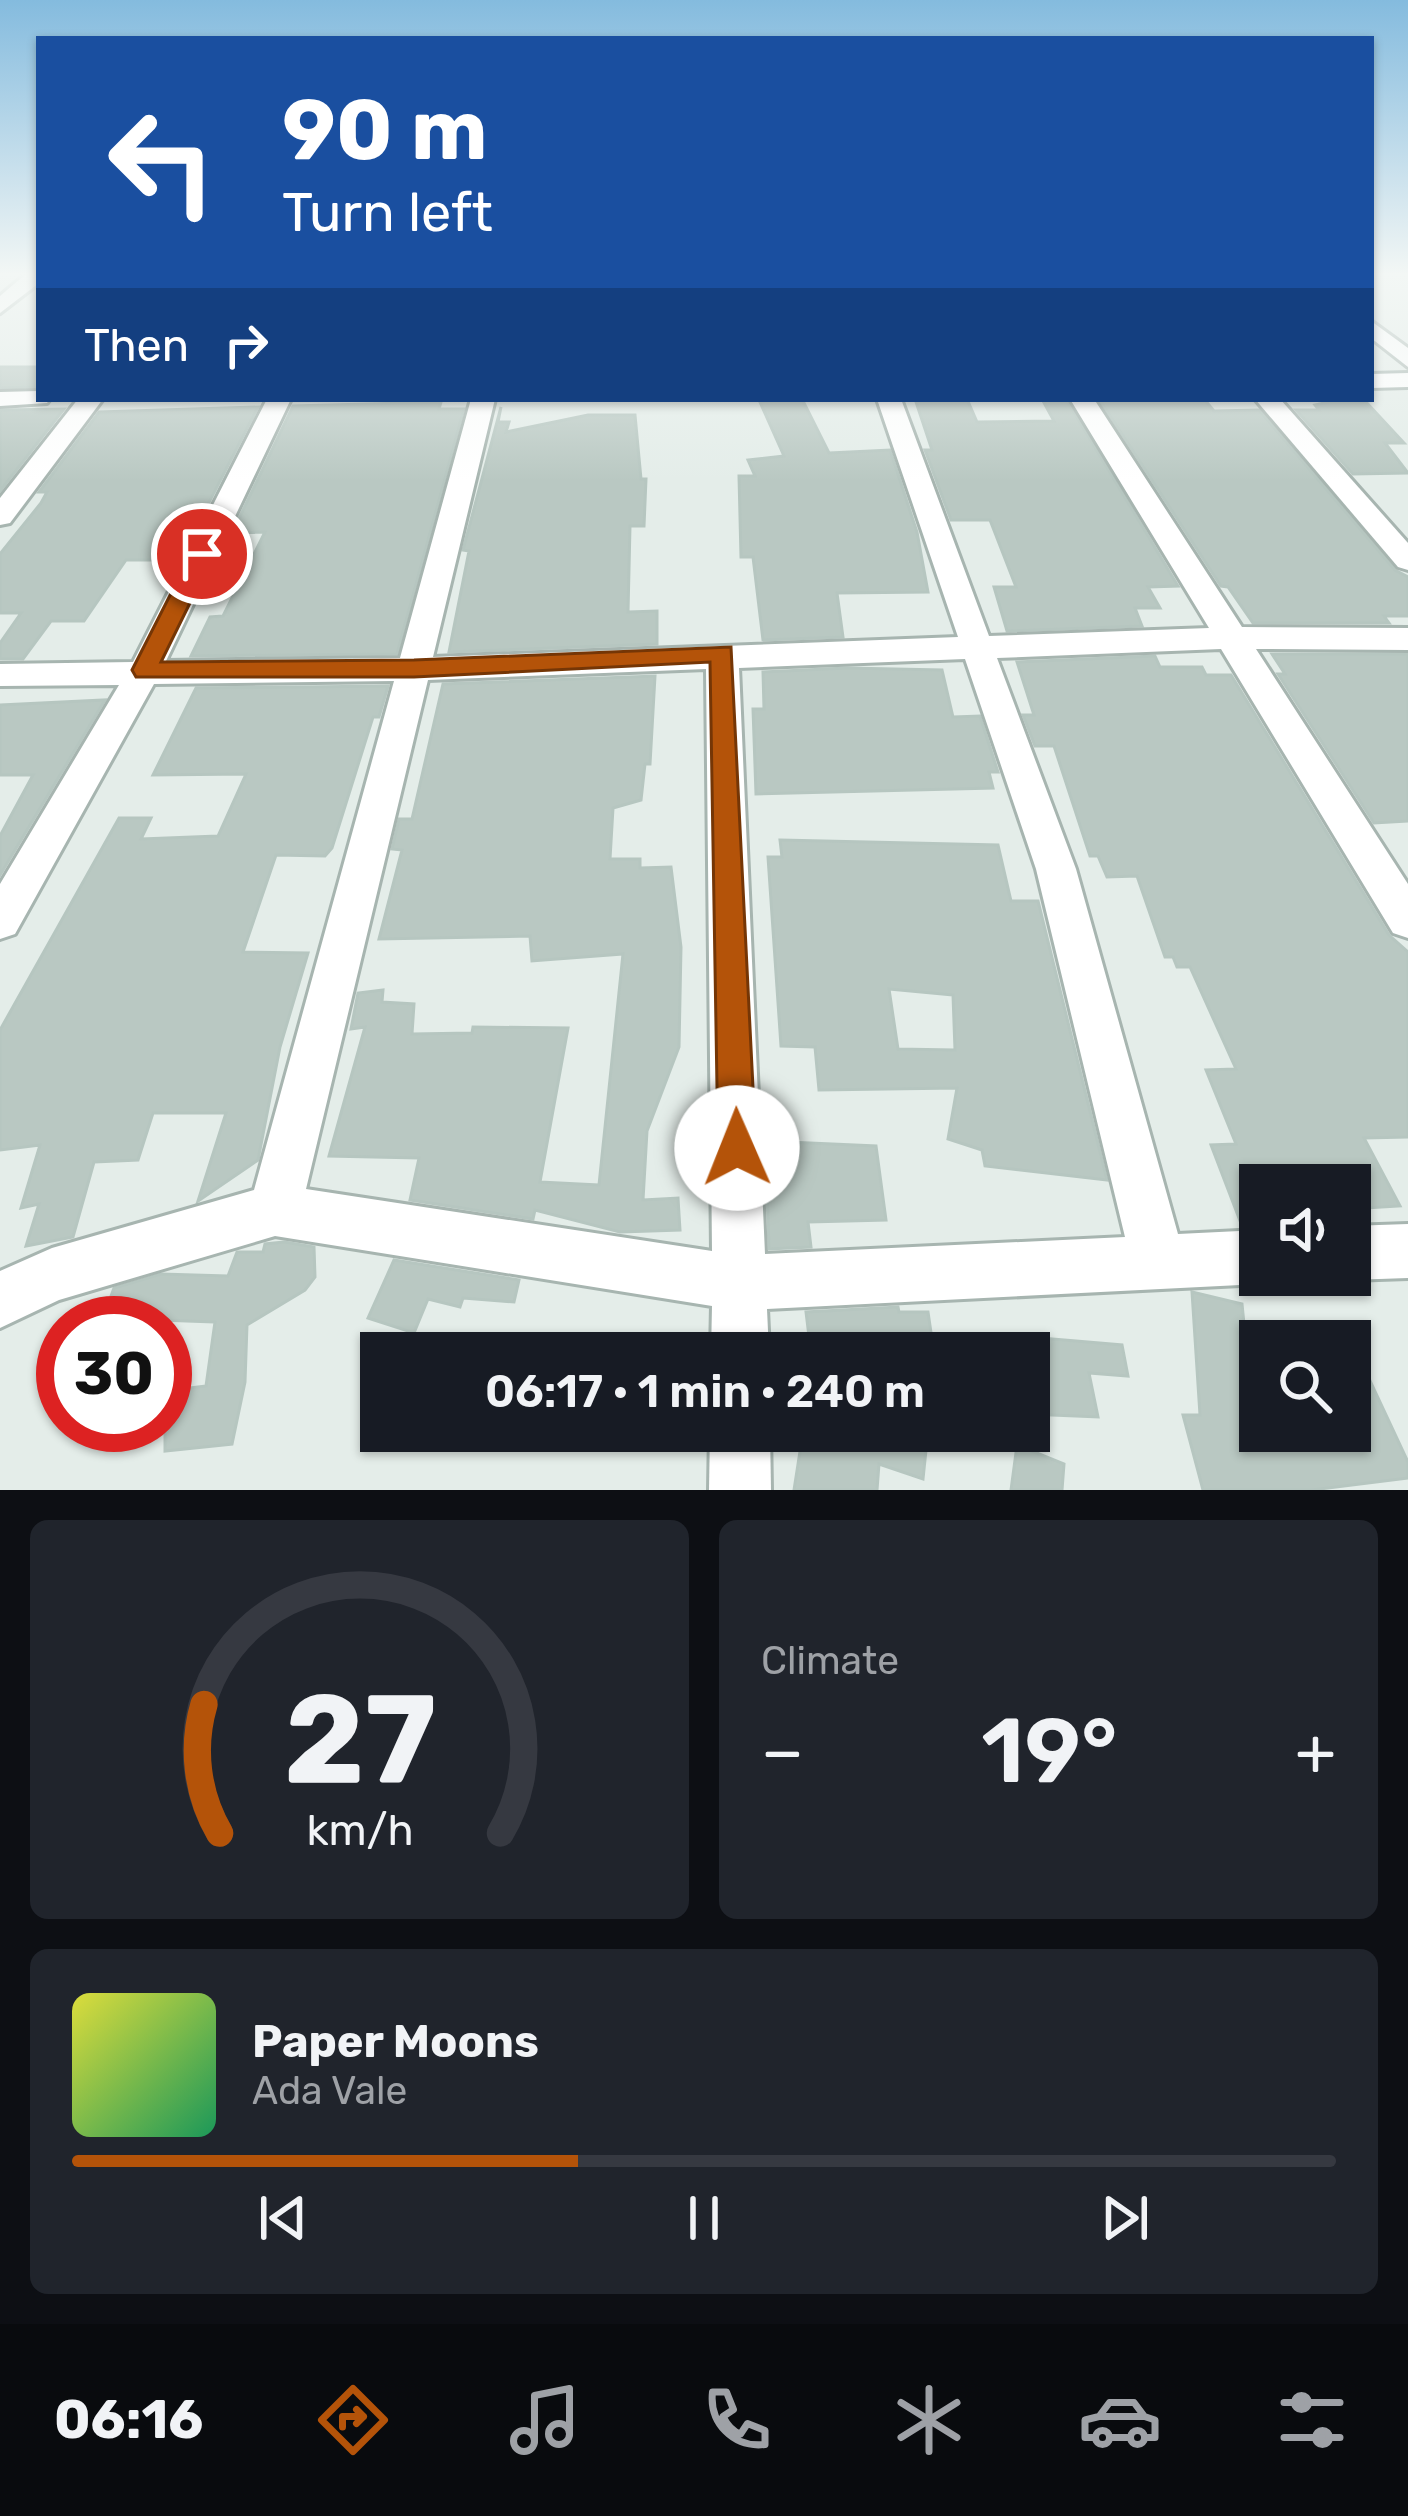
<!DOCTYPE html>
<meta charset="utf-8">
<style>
body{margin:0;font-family:Rubik,sans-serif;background:#20242c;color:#f1f3f6;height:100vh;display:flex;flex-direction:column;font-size:45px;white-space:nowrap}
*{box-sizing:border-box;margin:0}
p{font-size:39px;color:#9ea1a6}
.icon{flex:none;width:66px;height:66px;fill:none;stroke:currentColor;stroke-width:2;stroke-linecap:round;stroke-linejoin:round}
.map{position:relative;height:1490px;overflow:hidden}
.side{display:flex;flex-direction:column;gap:30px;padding:30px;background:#0d0f14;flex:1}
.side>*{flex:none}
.banner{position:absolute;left:36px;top:36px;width:1338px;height:366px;border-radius:0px;box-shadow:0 3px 9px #0004;background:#1a4fa0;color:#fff;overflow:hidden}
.tools{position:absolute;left:1239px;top:1164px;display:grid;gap:24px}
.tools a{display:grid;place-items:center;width:132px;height:132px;border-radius:0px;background:#171b24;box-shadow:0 3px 9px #0004;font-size:60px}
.speed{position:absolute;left:36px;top:1296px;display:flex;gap:24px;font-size:60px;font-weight:700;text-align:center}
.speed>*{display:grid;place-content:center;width:156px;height:156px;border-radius:50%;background:#171b24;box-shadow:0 3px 9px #0004;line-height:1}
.speed .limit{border:18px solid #d22;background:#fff;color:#111}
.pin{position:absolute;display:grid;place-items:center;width:102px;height:102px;color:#fff;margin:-51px;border:6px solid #fff;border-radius:50%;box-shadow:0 3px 12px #0007}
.me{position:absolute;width:132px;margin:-66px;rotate:359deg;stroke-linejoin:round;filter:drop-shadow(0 0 9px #0008)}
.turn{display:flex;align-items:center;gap:42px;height:252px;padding:0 48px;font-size:54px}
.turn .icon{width:156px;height:156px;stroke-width:2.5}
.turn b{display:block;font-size:84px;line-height:102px}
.then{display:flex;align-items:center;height:114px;padding:0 48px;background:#0003;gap:24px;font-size:45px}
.big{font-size:90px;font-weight:600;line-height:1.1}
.side .tile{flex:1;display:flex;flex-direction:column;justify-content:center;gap:18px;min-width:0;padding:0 42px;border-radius:18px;background:#20242c}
.side .dial{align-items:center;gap:0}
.dial svg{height:312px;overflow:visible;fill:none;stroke:#363941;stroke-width:7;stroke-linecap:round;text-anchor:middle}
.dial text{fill:#f1f3f6;stroke:none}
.song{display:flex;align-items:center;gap:36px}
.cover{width:144px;height:144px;border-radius:18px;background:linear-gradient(135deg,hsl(60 70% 55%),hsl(150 70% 35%))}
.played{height:12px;border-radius:6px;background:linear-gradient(90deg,#b45309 40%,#363941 40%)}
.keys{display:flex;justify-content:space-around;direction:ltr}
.heat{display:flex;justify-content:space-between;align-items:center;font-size:66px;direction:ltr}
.side .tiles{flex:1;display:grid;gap:30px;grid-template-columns:1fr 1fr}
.tile:last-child{grid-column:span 2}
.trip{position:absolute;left:360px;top:1332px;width:690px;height:120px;border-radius:0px;background:#171b24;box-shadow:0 3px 9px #0004;font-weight:600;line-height:120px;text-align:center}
.dock{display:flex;height:192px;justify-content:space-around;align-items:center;background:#090b0e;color:#9ea1a6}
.dock .icon{width:84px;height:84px}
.dock .active{color:#b45309}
.dock b{font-size:54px;color:#f1f3f6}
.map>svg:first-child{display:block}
.building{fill:#b9c8c2;stroke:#b6c6c0;stroke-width:3;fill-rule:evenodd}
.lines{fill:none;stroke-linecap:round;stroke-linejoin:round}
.minor-casing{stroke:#a7b5b0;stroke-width:6}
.minor{fill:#fff;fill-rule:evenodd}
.route{fill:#b45309;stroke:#753606;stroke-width:3}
</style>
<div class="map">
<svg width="1408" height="1490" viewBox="0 0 1408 1490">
<rect width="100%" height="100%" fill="#e4ede9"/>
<g class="building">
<path d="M0 367H39V387L0 388Z"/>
<path d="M802 399 829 453 890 450 917 532 928 592 837 593 843 637 763 640 753 557H741L739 476H755L748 460 784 456 760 402Z"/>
<path d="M924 399H967L977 422 1054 421 1042 399H1066L1178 586 1148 587 1160 608H1135L1142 626 1007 631 994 587H1016L990 520H951L925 450H932L916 402Z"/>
<path d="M1099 399H1204L1214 411 1259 410 1395 570 1408 577V616H1384L1389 623H1253L1228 587 1221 586Z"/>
<path d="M441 402 439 409H464L397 654 191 656 210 617 223 616 265 532 232 533 293 406Z"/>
<path d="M1329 402H1366L1404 443H1385L1408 473 1353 474 1296 410H1319L1315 405Z"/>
<path d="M258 407 183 553H172L168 560H126L84 621H51L23 659H0V643L21 613H0V554L41 503 47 492H39L99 412Z"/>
<path d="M501 407 498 422H509L506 432 588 415H635L641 479H646L644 526H630L628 612 657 611V644L449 652 469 551 463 550Z"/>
<path d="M64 409 0 491V410Z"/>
<path d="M1272 654H1408V821L1374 823 1278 674H1285Z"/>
<path d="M1155 656 1160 667H1202L1206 675H1231L1389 935 1408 952V1137L1364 1138 1400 1206 1350 1209V1185H1260V1226H1242L1211 1145 1236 1144 1206 1070 1236 1069 1190 967H1177L1173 957H1165L1137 876 1107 877 1098 856H1090L1054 746H1035L1023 715H1034L1017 662Z"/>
<path d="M847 668 942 670 953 717 980 716 998 772H989L993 788 756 794 753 709H764L763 672Z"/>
<path d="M655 676 650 764H645L641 800 613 808 610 859H640V868L671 867 681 947 679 1047 647 1131 643 1200 678 1198 680 1230 620 1232 535 1210 533 1219 410 1200 419 1158 329 1156 365 1027 351 1029 358 993 383 990 382 1002 414 1004 412 1034 472 1033 473 1027 568 1028 540 1182 599 1185 623 954 532 961 530 936 379 939 402 850 392 849 399 819H412L443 684Z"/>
<path d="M388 686 379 717H373L332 848 325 856 276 855 243 952 308 953 280 1047 258 1160 198 1201 226 1113H153L138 1160 94 1162 73 1237 26 1246 39 1204 21 1208 40 1145 0 1150V1030L119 818H151L141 839 218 836 246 774 153 775 196 688Z"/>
<path d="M105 700 0 875V836L33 775H0V705Z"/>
<path d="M780 840 998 845 1011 901H1038L1107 1180 985 1166 982 1150 948 1139 957 1088 819 1090 815 1047 781 1046 768 857H782ZM889 989 953 995 955 1050 898 1049Z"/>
<path d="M765 1141 876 1146 886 1220 808 1222 811 1247 769 1249Z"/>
<path d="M284 1242 314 1247 315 1277 305 1290 247 1325 245 1382 232 1444 165 1451V1391L206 1386 215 1322 103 1318 114 1288 161 1274 228 1276 237 1252H263L265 1244Z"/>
<path d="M394 1260 519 1280 514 1302 463 1298 460 1307 428 1299 414 1333 368 1318Z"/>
<path d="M1192 1292 1242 1304 1253 1414H1260V1431H1350V1338L1408 1462V1478L1312 1490H1203L1183 1415H1200Z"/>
<path d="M898 1307 899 1312H928L934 1353H901L899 1336 841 1341V1353H811L806 1312Z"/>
<path d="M1029 1337 1122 1345 1128 1376 1089 1373 1098 1417 1029 1414Z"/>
<path d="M800 1431H928L923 1479 879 1464 877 1490H794L801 1445 807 1447Z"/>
<path d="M1017 1445 1064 1464 1062 1490H1011Z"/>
</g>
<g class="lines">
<defs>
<g id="minor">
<path d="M27 273H39V283L0 313V296Z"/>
<path d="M1371 321 1408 348V367L1371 338Z"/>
<path d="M1408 373V387L1371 388V374Z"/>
<path d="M39 391V399H50L47 403 0 406V392Z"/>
<path d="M78 399H103L10 523 0 525V498Z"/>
<path d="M267 399H291L166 661 400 658 471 399H495L433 657 958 637 877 399H901L989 636 1209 628 1070 399H1094L1242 627 1408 628V650L1256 649 1408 884V938L1393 933 1221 649 997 658 1076 869 1178 1234 1260 1230V1275L1279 1276 1260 1284 767 1309 769 1353H711L712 1306 275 1236 59 1300 0 1328V1271L52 1248 254 1190 394 681 154 684 15 934 0 939V884L119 685 0 686V664L133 662ZM965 659 1036 869 1125 1237 765 1254 739 668ZM706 669 712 1251 306 1189 428 680Z"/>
<path d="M1255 399H1280L1408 543V570L1398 567Z"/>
<path d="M1408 1224V1278L1350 1280 1338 1275H1350V1226Z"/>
<path d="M710 1431H770L771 1490H709Z"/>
</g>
</defs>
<use href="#minor" class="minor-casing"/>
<use href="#minor" class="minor"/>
</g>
<linearGradient id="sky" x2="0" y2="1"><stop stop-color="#84bbde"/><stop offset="0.57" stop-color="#f3f7f5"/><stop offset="1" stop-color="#f3f7f5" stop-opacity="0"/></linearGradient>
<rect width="1408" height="481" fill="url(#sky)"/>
<path class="route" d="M202 547 214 554 161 662 414 660 731 647 756 1148 750 1161 737 1167 723 1161 718 1148 710 662 414 677H136L132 670 191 554Z"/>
</svg>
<div class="tools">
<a><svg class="icon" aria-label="sound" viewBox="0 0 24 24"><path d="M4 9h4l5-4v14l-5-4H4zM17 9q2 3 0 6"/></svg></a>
<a><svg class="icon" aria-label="search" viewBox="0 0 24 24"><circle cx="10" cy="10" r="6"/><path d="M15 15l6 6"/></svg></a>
</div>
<div class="speed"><div class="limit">30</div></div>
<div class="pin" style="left:202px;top:554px;background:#d93025"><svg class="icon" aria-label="arrive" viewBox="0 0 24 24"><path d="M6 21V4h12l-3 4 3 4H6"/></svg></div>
<svg class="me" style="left:737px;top:1148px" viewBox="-20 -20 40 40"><circle r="19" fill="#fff"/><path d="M0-13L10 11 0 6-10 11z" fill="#b45309"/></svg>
<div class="trip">06:17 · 1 min · 240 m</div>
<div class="banner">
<div class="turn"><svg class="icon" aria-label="left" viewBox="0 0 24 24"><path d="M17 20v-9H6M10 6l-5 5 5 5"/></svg><div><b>90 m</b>Turn left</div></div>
<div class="then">Then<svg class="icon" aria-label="right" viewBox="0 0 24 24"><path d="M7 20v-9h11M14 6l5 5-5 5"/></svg></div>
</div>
</div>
<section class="side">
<div class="tiles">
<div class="tile dial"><svg viewBox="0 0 100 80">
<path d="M14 69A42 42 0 1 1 86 69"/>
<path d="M14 69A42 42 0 0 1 10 36" stroke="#b45309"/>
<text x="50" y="56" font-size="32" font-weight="700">27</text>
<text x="50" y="72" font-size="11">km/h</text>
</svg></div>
<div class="tile"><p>Climate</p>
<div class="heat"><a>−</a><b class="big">19°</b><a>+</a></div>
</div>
<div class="tile">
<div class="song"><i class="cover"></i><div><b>Paper Moons</b><p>Ada Vale</p></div></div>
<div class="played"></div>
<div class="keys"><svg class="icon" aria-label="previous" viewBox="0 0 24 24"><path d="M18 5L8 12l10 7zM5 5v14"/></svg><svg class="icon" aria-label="pause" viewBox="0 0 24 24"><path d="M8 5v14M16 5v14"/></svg><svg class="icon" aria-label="next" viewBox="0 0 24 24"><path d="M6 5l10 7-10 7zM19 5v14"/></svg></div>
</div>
</div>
</section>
<nav class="dock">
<b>06:16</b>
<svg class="icon active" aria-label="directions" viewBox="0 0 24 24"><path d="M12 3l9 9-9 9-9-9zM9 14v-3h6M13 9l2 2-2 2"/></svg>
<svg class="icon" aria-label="music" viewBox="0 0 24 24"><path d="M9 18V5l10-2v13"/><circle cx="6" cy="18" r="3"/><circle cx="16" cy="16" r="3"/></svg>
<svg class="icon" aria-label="phone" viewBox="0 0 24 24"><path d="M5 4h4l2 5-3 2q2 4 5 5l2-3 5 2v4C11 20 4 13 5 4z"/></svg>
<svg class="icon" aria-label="climate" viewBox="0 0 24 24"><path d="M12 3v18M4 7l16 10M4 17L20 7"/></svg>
<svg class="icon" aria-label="car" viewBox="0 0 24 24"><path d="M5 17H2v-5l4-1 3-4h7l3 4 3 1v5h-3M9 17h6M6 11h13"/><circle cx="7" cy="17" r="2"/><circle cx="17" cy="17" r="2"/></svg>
<svg class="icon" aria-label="filters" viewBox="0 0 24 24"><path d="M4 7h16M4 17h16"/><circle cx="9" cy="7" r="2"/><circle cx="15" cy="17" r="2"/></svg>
</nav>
